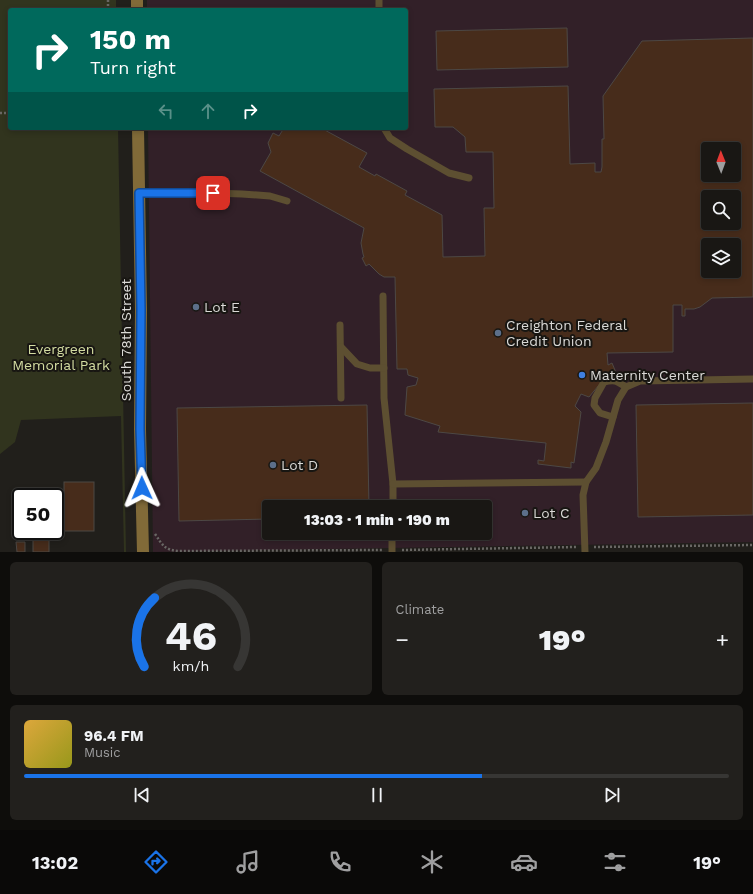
<!DOCTYPE html>
<meta charset="utf-8">
<style>
body{margin:0;font-family:"Work Sans",sans-serif;background:#22201d;color:#f1f3f6;height:100vh;display:flex;flex-direction:column;font-size:15px;white-space:nowrap}
*{box-sizing:border-box;margin:0}
p{font-size:13px;color:#9f9fa0}
.icon{flex:none;width:22px;height:22px;fill:none;stroke:currentColor;stroke-width:2;stroke-linecap:round;stroke-linejoin:round}
.map{position:relative;height:552px;overflow:hidden}
.panel{display:flex;flex-direction:column;gap:10px;padding:10px;background:#0e0d0b;flex:1}
.panel>*{flex:none}
.banner{position:absolute;left:8px;top:8px;width:400px;height:122px;border-radius:4px;box-shadow:0 2px 6px #0003,0 0 0 1px #373634;background:#00695c;color:#fff;overflow:hidden}
.needle{width:26px;rotate:359deg}
.controls{position:absolute;left:701px;top:142px;display:grid;gap:8px}
.controls a{display:grid;place-items:center;width:40px;height:40px;border-radius:4px;background:#191714;box-shadow:0 2px 6px #0003,0 0 0 1px #373634;font-size:20px}
.speed{position:absolute;left:12px;top:488px;display:flex;gap:8px;font-size:20px;font-weight:700;text-align:center}
.speed>*{display:grid;place-content:center;width:52px;height:52px;border-radius:50%;background:#191714;box-shadow:0 2px 6px #0003,0 0 0 1px #373634;line-height:1}
.speed .limit{border:2px solid #111;border-radius:6px;background:#fff;color:#111}
.pin{position:absolute;display:grid;place-items:center;width:34px;height:34px;color:#fff;margin:-17px;border-radius:8px;box-shadow:0 2px 6px #0006}
.me{position:absolute;width:44px;margin:-22px;rotate:359deg;stroke-linejoin:round;filter:drop-shadow(0 0 3px #0008)}
.turn{display:flex;align-items:center;gap:14px;height:84px;padding:0 16px;font-size:18px}
.turn .icon{width:52px;height:52px;stroke-width:2.5}
.turn b{display:block;font-size:28px;line-height:34px}
.lanes{display:flex;align-items:center;height:38px;padding:0 16px;background:#0003;justify-content:center;gap:20px;direction:ltr}
.lanes .off{opacity:.35}
.big{font-size:30px;font-weight:800;line-height:1.1}
.panel .card{flex:1;display:flex;flex-direction:column;justify-content:center;gap:6px;min-width:0;padding:0 14px;border-radius:6px;background:#22201d}
.panel .dial{align-items:center;gap:0}
.dial svg{height:104px;overflow:visible;fill:none;stroke:#373634;stroke-width:7;stroke-linecap:round;text-anchor:middle}
.dial text{fill:#f1f3f6;stroke:none}
.song{display:flex;align-items:center;gap:12px}
.cover{width:48px;height:48px;border-radius:6px;background:linear-gradient(135deg,hsl(40 70% 55%),hsl(60 70% 35%))}
.played{height:4px;border-radius:2px;background:linear-gradient(90deg,#1a73e8 65%,#373634 65%)}
.keys{display:flex;justify-content:space-around;direction:ltr}
.heat{display:flex;justify-content:space-between;align-items:center;font-size:22px;direction:ltr}
.panel .tiles{flex:1;display:grid;gap:10px;grid-template-columns:1fr 1fr}
.card:last-child{grid-column:span 2}
.trip{position:absolute;left:262px;top:500px;width:230px;height:40px;border-radius:4px;background:#191714;box-shadow:0 2px 6px #0003,0 0 0 1px #373634;font-weight:800;line-height:40px;text-align:center}
.tabs{display:flex;height:64px;justify-content:space-around;align-items:center;background:#0a0908;color:#9f9fa0}
.tabs .icon{width:28px;height:28px}
.tabs .current{color:#1a73e8}
.tabs b{font-size:18px;color:#f1f3f6}
.map>svg:first-child{display:block}
.medical{fill:#322028;fill-rule:evenodd}
.green{fill:#31341e}
.building{fill:#472c1b;stroke:#4d4845;fill-rule:evenodd}
.lines{fill:none;stroke-linecap:round;stroke-linejoin:round}
.path{stroke:#696764;stroke-width:2.5;stroke-dasharray:2 2;stroke-linecap:butt}
.lane{stroke:#5d4f31;stroke-width:7}
.secondary{stroke:#816a38;stroke-width:12}
.route-casing{stroke:#114b97;stroke-width:10}
.route{stroke:#1a73e8;stroke-width:7}
.service-dot{fill:#5c6f8a;stroke:#181612;stroke-width:1.5}
.shop-dot{fill:#3f7fe0;stroke:#181612;stroke-width:1.5}
.labels{text-anchor:middle;dominant-baseline:central;stroke-width:4;stroke-linejoin:round;paint-order:stroke}
.poi-label{font-size:14px;fill:#dad9d6;stroke:#181612;text-anchor:start}
.street-label{font-size:14px;fill:#dad9d6;stroke:#181612}
.park-label{font-size:14px;fill:#d3dca1;stroke:#181612}
</style>
<div class="map">
<svg width="753" height="552" viewBox="0 0 753 552">
<rect width="100%" height="100%" fill="#211f1b"/>
<path class="medical" d="M147 0H753V542L153 552 148 128H406V10H147ZM708 149H734V175H708ZM708 197H734V223H708ZM708 245H734V271H708ZM269 507H485V533H269Z"/>
<path class="green" d="M0 0H116V10H10V128H118L126 552H124L121 416 21 420 15 442 0 454Z"/>
<g class="building">
<path d="M567 28 568 67 437 70 436 31Z"/>
<path d="M753 38V297L712 298 700 307 694 309H685V316H682V305H673V352L607 353 608 365 612 363 617 375 609 379 608 377 604 379 589 397 581 394 575 406 581 412 574 463 571 462V468L538 464V460L544 461 546 443 438 432 440 426 405 415 407 387 416 385 418 378 408 375 407 369H397L395 277H384L379 274 369 264 366 266 362 258 364 257 363 254 361 243 364 228 260 171 271 152 268 143 273 133 279 136 284 128H321L367 153 359 167 375 176 376 174 407 191 405 195 442 215 443 257 485 256 484 208H494L493 152H466L465 137 453 127H435L434 89 568 86 570 164 595 163V172H601L602 167V139H604L603 96 642 41ZM708 149H734V175H708ZM708 197H734V223H708ZM708 245H734V271H708Z"/>
<path d="M753 403V515L638 517 636 405Z"/>
<path d="M367 405 369 507H269V519L179 521 177 408Z"/>
<rect x="64" y="482" width="30" height="49"/>
<rect x="33" y="531" width="16" height="21"/>
<path d="M16 542H25V552H17Z"/>
</g>
<g class="lines">
<g class="path">
<path d="M108 10V0"/>
<path d="M0 113H10"/>
<path d="M155 534C162 544 164 550 178 551L383 550"/>
<path d="M594 547 753 545"/>
<path d="M402 550 577 547"/>
</g>
<g class="lane">
<path d="M379 0V10"/>
<path d="M384 128 390 138 407 149 449 173 469 178"/>
<path d="M139 193H213L242 194 270 196 287 201"/>
<path d="M383 296 384 398 393 484V507"/>
<path d="M340 325 341 398"/>
<path d="M341 347 357 364 370 368H384"/>
<path d="M613 417 600 413 594 405 595 398 604 382C615 379 617 381 626 387"/>
<path d="M393 484 586 482"/>
<path d="M392 552V533"/>
<path d="M585 552 583 495 586 482 596 468 606 442 618 400 626 387 640 381 753 379"/>
</g>
<g class="secondary">
<path d="M137 0V10"/>
<path d="M138 128 141 310 140 429 143 552"/>
</g>
</g>
<g class="lines">
<defs>
<path id="route" d="M142 488 140 429 141 310 139 193H213"/>
</defs>
<use href="#route" class="route-casing"/>
<use href="#route" class="route"/>
</g>
<g class="service-dot">
<circle cx="196" cy="307" r="4"/>
<circle cx="498" cy="333" r="4"/>
<circle cx="273" cy="465" r="4"/>
<circle cx="525" cy="513" r="4"/>
</g>
<circle class="shop-dot" cx="582" cy="375" r="4"/>
<g class="labels">
<g class="poi-label">
<text x="204" y="307">Lot E</text>
<text x="506" y="325">Creighton Federal<tspan x="506" dy="16">Credit Union</tspan></text>
<text x="590" y="375">Maternity Center</text>
<text x="281" y="465">Lot D</text>
<text x="533" y="513">Lot C</text>
</g>
<g class="street-label">
<text transform="translate(126 340) rotate(-90)">South 78th Street</text>
</g>
<g class="park-label">
<text x="61" y="349">Evergreen<tspan x="61" dy="16">Memorial Park</tspan></text>
</g>
</g>
</svg>
<div class="controls">
<a><svg class="needle" viewBox="-14 -14 28 28"><path d="M0-13l5 13h-10z" fill="#e53935"/><path d="M0 13l5-13h-10z" fill="#9f9fa0"/></svg></a>
<a><svg class="icon" aria-label="search" viewBox="0 0 24 24"><circle cx="10" cy="10" r="6"/><path d="M15 15l6 6"/></svg></a>
<a><svg class="icon" aria-label="layers" viewBox="0 0 24 24"><path d="M12 4l9 5-9 5-9-5zM3 14l9 5 9-5"/></svg></a>
</div>
<div class="speed"><div class="limit">50</div></div>
<div class="pin" style="left:213px;top:193px;background:#d93025"><svg class="icon" aria-label="arrive" viewBox="0 0 24 24"><path d="M6 21V4h12l-3 4 3 4H6"/></svg></div>
<svg class="me" style="left:142px;top:488px" viewBox="-20 -20 40 40"><path d="M0-17L14 15 0 8-14 15z" fill="#1a73e8" stroke="#fff" stroke-width="4"/></svg>
<div class="trip">13:03 · 1 min · 190 m</div>
<div class="banner">
<div class="turn"><svg class="icon" aria-label="right" viewBox="0 0 24 24"><path d="M7 20v-9h11M14 6l5 5-5 5"/></svg><div><b>150 m</b>Turn right</div></div>
<div class="lanes"><svg class="icon off" aria-label="left" viewBox="0 0 24 24"><path d="M17 20v-9H6M10 6l-5 5 5 5"/></svg><svg class="icon off" aria-label="ahead" viewBox="0 0 24 24"><path d="M12 20V5M6 11l6-6 6 6"/></svg><svg class="icon" aria-label="right" viewBox="0 0 24 24"><path d="M7 20v-9h11M14 6l5 5-5 5"/></svg></div>
</div>
</div>
<section class="panel">
<div class="tiles">
<div class="card dial"><svg viewBox="0 0 100 80">
<path d="M14 69A42 42 0 1 1 86 69"/>
<path d="M14 69A42 42 0 0 1 22 16" stroke="#1a73e8"/>
<text x="50" y="56" font-size="32" font-weight="700">46</text>
<text x="50" y="72" font-size="11">km/h</text>
</svg></div>
<div class="card"><p>Climate</p>
<div class="heat"><a>−</a><b class="big">19°</b><a>+</a></div>
</div>
<div class="card">
<div class="song"><i class="cover"></i><div><b>96.4 FM</b><p>Music</p></div></div>
<div class="played"></div>
<div class="keys"><svg class="icon" aria-label="previous" viewBox="0 0 24 24"><path d="M18 5L8 12l10 7zM5 5v14"/></svg><svg class="icon" aria-label="pause" viewBox="0 0 24 24"><path d="M8 5v14M16 5v14"/></svg><svg class="icon" aria-label="next" viewBox="0 0 24 24"><path d="M6 5l10 7-10 7zM19 5v14"/></svg></div>
</div>
</div>
</section>
<nav class="tabs">
<b>13:02</b>
<svg class="icon current" aria-label="directions" viewBox="0 0 24 24"><path d="M12 3l9 9-9 9-9-9zM9 14v-3h6M13 9l2 2-2 2"/></svg>
<svg class="icon" aria-label="music" viewBox="0 0 24 24"><path d="M9 18V5l10-2v13"/><circle cx="6" cy="18" r="3"/><circle cx="16" cy="16" r="3"/></svg>
<svg class="icon" aria-label="phone" viewBox="0 0 24 24"><path d="M5 4h4l2 5-3 2q2 4 5 5l2-3 5 2v4C11 20 4 13 5 4z"/></svg>
<svg class="icon" aria-label="climate" viewBox="0 0 24 24"><path d="M12 3v18M4 7l16 10M4 17L20 7"/></svg>
<svg class="icon" aria-label="car" viewBox="0 0 24 24"><path d="M5 17H2v-5l4-1 3-4h7l3 4 3 1v5h-3M9 17h6M6 11h13"/><circle cx="7" cy="17" r="2"/><circle cx="17" cy="17" r="2"/></svg>
<svg class="icon" aria-label="filters" viewBox="0 0 24 24"><path d="M4 7h16M4 17h16"/><circle cx="9" cy="7" r="2"/><circle cx="15" cy="17" r="2"/></svg>
<b>19°</b>
</nav>
